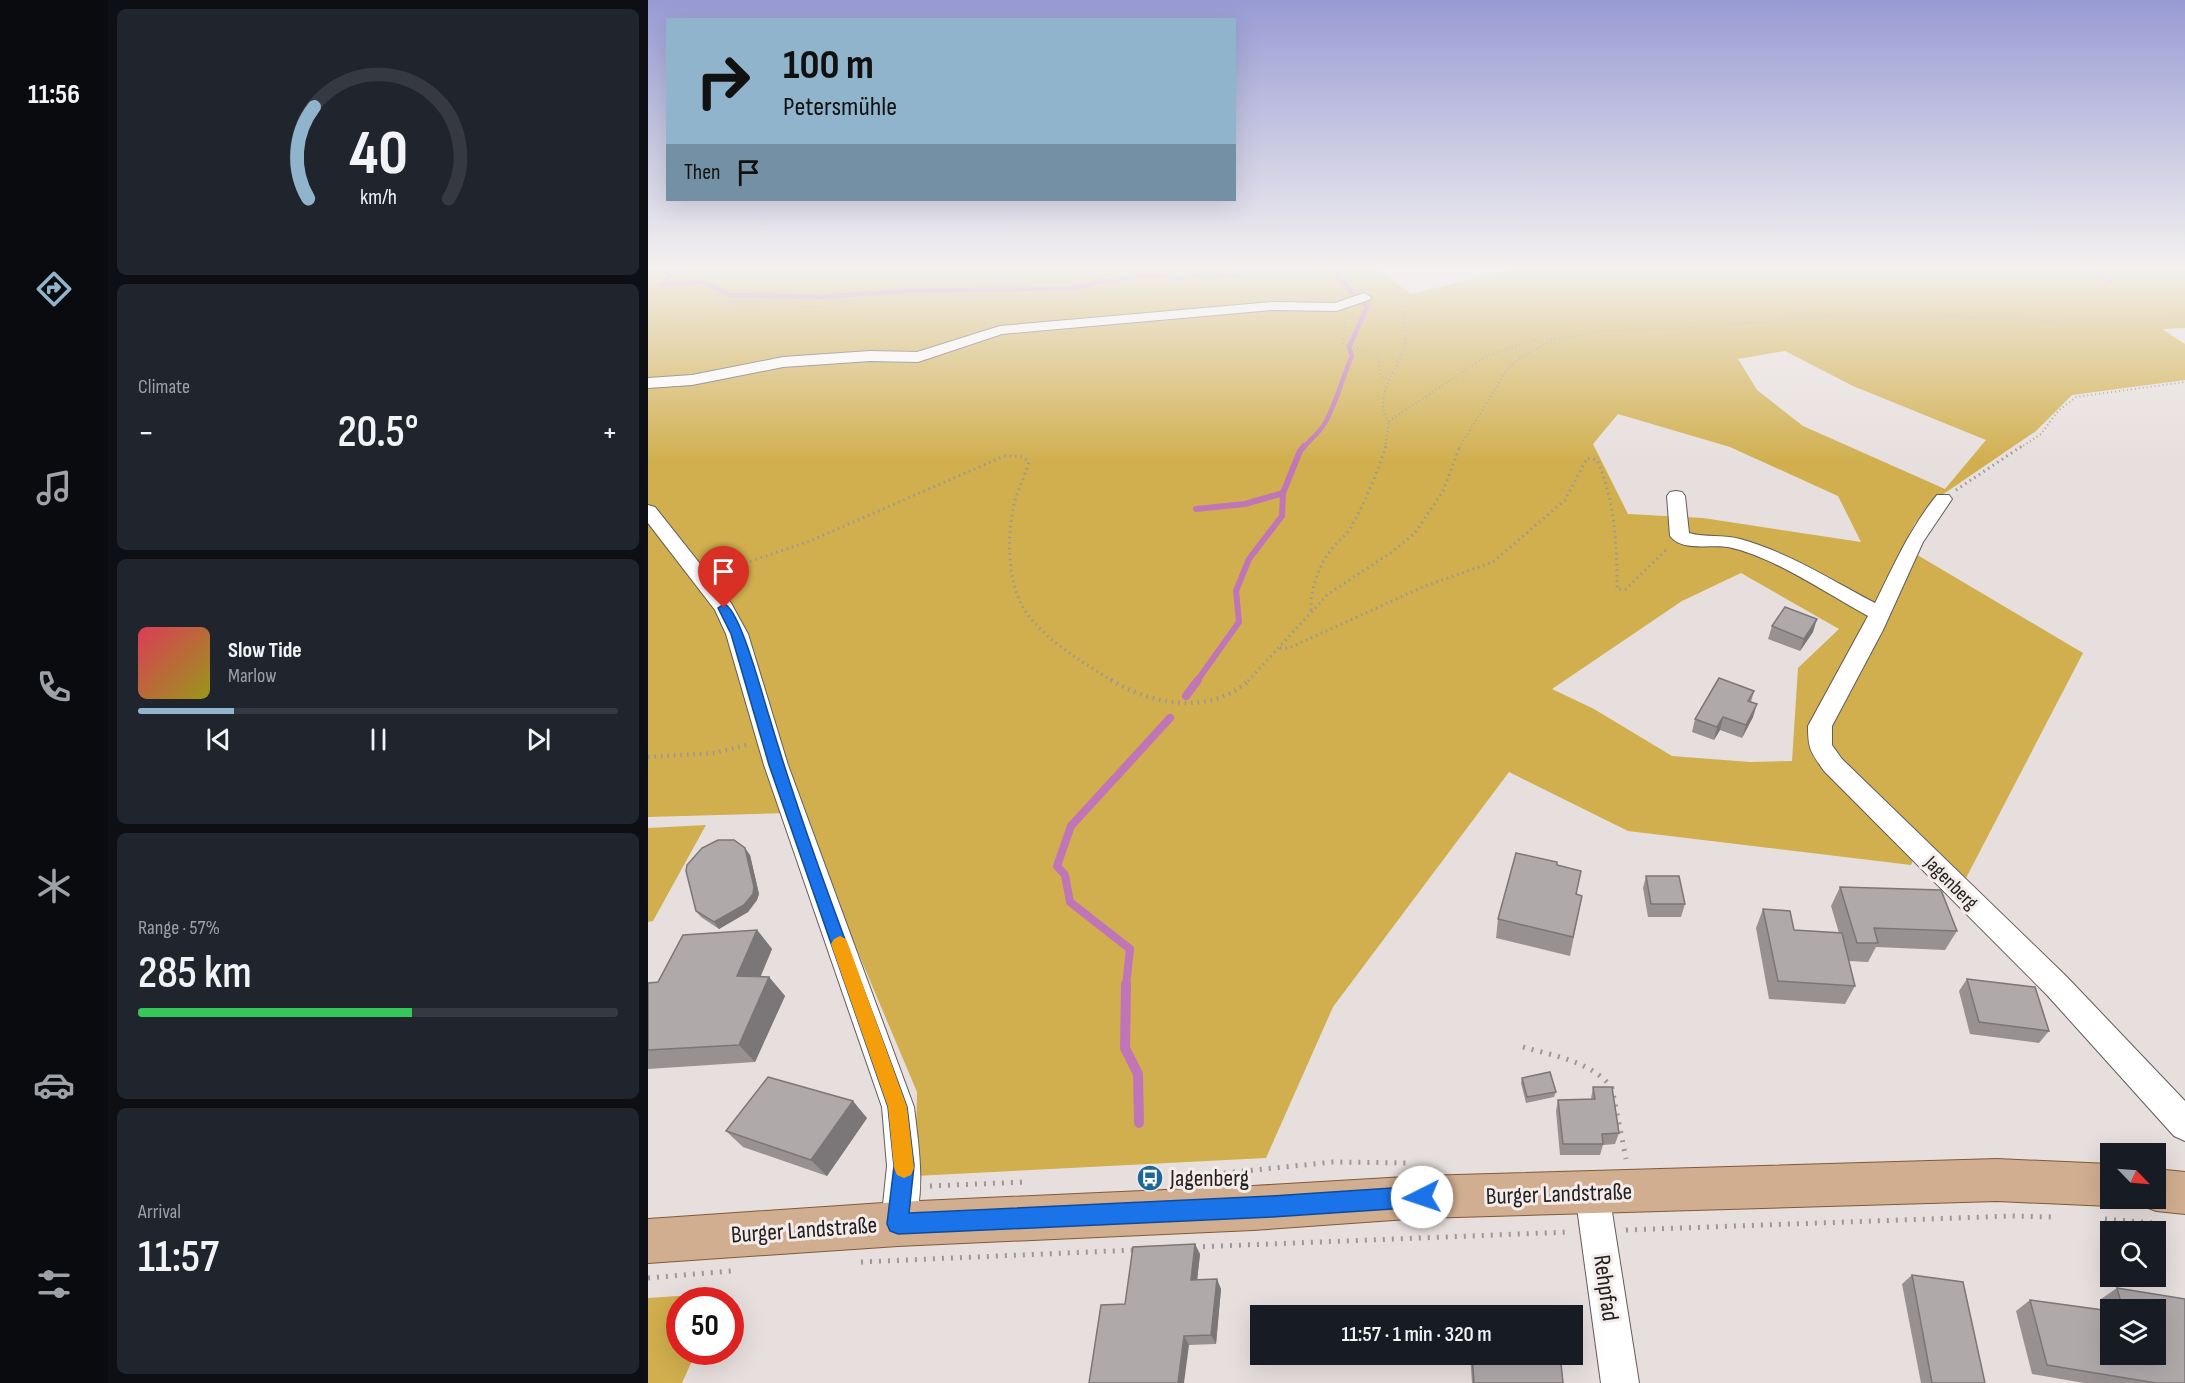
<!DOCTYPE html>
<meta charset="utf-8">
<style>
body{margin:0;font-family:"Sofia Sans Condensed",sans-serif;background:#20242c;color:#f1f3f6;height:100vh;display:flex;flex-direction:column;font-size:22px;white-space:nowrap}
*{box-sizing:border-box;margin:0}
p{font-size:20px;color:#9ea1a6}
.icon{flex:none;width:33px;height:33px;fill:none;stroke:currentColor;stroke-width:2;stroke-linecap:round;stroke-linejoin:round}
.map{position:relative;flex:1;overflow:hidden}
.drawer{display:flex;flex-direction:column;gap:9px;padding:9px;background:#0d0f14;width:540px}
.drawer>*{flex:none}
.hud{position:absolute;left:18px;top:18px;width:570px;height:183px;border-radius:0px;box-shadow:0 6px 24px #0002;background:#91b4cd;color:#111;overflow:hidden}
.needle{width:39px;rotate:115deg}
.buttons{position:absolute;left:1452px;top:1143px;display:grid;gap:12px}
.buttons a{display:grid;place-items:center;width:66px;height:66px;border-radius:0px;background:#171b24;box-shadow:0 6px 24px #0002;font-size:30px}
.speed{position:absolute;left:18px;top:1287px;display:flex;gap:12px;font-size:30px;font-weight:700;text-align:center}
.speed>*{display:grid;place-content:center;width:78px;height:78px;border-radius:50%;background:#171b24;box-shadow:0 6px 24px #0002;line-height:1}
.speed .limit{border:9px solid #d22;background:#fff;color:#111}
.pin{position:absolute;display:grid;place-items:center;width:51px;height:51px;color:#fff;margin:-62px -26px;border-radius:50% 50% 50% 0;rotate:-45deg;box-shadow:0 0 6px #0007}
.pin .icon{rotate:45deg}
.me{position:absolute;width:66px;margin:-33px;rotate:266deg;stroke-linejoin:round;filter:drop-shadow(0 0 4px #0008)}
.turn{display:flex;align-items:center;gap:21px;height:126px;padding:0 18px;font-size:27px}
.turn .icon{width:78px;height:78px;stroke-width:2.5}
.turn b{display:block;font-size:42px;line-height:51px}
.then{display:flex;align-items:center;height:57px;padding:0 18px;background:#0003;gap:12px;font-size:22px}
.big{font-size:45px;font-weight:600;line-height:1.1}
.drawer .tile{flex:1;display:flex;flex-direction:column;justify-content:center;gap:9px;min-width:0;padding:0 21px;border-radius:9px;background:#20242c}
.drawer .dial{align-items:center;gap:0}
.dial svg{height:156px;overflow:visible;fill:none;stroke:#363941;stroke-width:7;stroke-linecap:round;text-anchor:middle}
.dial text{fill:#f1f3f6;stroke:none}
.song{display:flex;align-items:center;gap:18px}
.cover{width:72px;height:72px;border-radius:9px;background:linear-gradient(135deg,hsl(350 70% 55%),hsl(60 70% 35%))}
.played{height:6px;border-radius:3px;background:linear-gradient(90deg,#91b4cd 20%,#363941 20%)}
.keys{display:flex;justify-content:space-around;direction:ltr}
.heat{display:flex;justify-content:space-between;align-items:center;font-size:33px;direction:ltr}
.charge{height:9px;border-radius:4px;background:linear-gradient(90deg,#34c759 57%,#363941 0)}
.trip{position:absolute;left:602px;top:1305px;width:333px;height:60px;border-radius:0px;background:#171b24;box-shadow:0 6px 24px #0002;font-weight:600;line-height:60px;text-align:center}
main{display:flex;flex:1;min-height:0}
.dock{display:flex;flex-direction:column;width:108px;justify-content:space-around;align-items:center;background:#090b0e;color:#9ea1a6}
.dock .icon{width:42px;height:42px}
.dock .active{color:#91b4cd}
.dock b{font-size:27px;color:#f1f3f6}
.map>svg:first-child{display:block}
.green{fill:#d1af4e;fill-rule:evenodd}
.lines{fill:none;stroke-linecap:round;stroke-linejoin:round}
.stream-far3{stroke:#c076b6;stroke-width:4.5}
.stream-far2{stroke:#c076b6;stroke-width:6}
.stream-far1{stroke:#c076b6;stroke-width:8}
.stream{stroke:#c076b6;stroke-width:10}
.minor-casing{stroke:#625b59;stroke-width:2}
.major-casing{stroke:#815a39;stroke-width:2}
.path-far3{stroke:#9d9896;stroke-width:2;stroke-dasharray:1 3;stroke-linecap:butt}
.path-far2{stroke:#9d9896;stroke-width:3;stroke-dasharray:1.5 4;stroke-linecap:butt}
.path-far1{stroke:#9d9896;stroke-width:4.5;stroke-dasharray:1.5 5;stroke-linecap:butt}
.path{stroke:#9d9896;stroke-width:5;stroke-dasharray:2 7;stroke-linecap:butt}
.minor{fill:#fff;fill-rule:evenodd}
.major{fill:#d1ae90;fill-rule:evenodd}
.wall{fill:#979192;fill-rule:evenodd}
.shaded-wall{fill:#7b7677}
.building{fill:#b0a9aa;stroke:#7b7677;stroke-width:1.5}
.route{fill:#1a73e8;stroke:#114b97;stroke-width:1.5}
.slow{fill:#f59e0b}
.labels{text-anchor:middle;dominant-baseline:central;stroke-width:6;stroke-linejoin:round;paint-order:stroke}
.street-label{font-size:20px;fill:#232120;stroke:#f4ecea}
.near-poi-label{font-size:24px;fill:#232120;stroke:#f4ecea;text-anchor:start}
.near-street-label{font-size:24px;fill:#232120;stroke:#f4ecea}
</style>
<main>
<nav class="dock">
<b>11:56</b>
<svg class="icon active" aria-label="directions" viewBox="0 0 24 24"><path d="M12 3l9 9-9 9-9-9zM9 14v-3h6M13 9l2 2-2 2"/></svg>
<svg class="icon" aria-label="music" viewBox="0 0 24 24"><path d="M9 18V5l10-2v13"/><circle cx="6" cy="18" r="3"/><circle cx="16" cy="16" r="3"/></svg>
<svg class="icon" aria-label="phone" viewBox="0 0 24 24"><path d="M5 4h4l2 5-3 2q2 4 5 5l2-3 5 2v4C11 20 4 13 5 4z"/></svg>
<svg class="icon" aria-label="climate" viewBox="0 0 24 24"><path d="M12 3v18M4 7l16 10M4 17L20 7"/></svg>
<svg class="icon" aria-label="car" viewBox="0 0 24 24"><path d="M5 17H2v-5l4-1 3-4h7l3 4 3 1v5h-3M9 17h6M6 11h13"/><circle cx="7" cy="17" r="2"/><circle cx="17" cy="17" r="2"/></svg>
<svg class="icon" aria-label="filters" viewBox="0 0 24 24"><path d="M4 7h16M4 17h16"/><circle cx="9" cy="7" r="2"/><circle cx="15" cy="17" r="2"/></svg>
</nav>
<section class="drawer">
<div class="tile dial"><svg viewBox="0 0 100 80">
<path d="M14 69A42 42 0 1 1 86 69"/>
<path d="M14 69A42 42 0 0 1 17 22" stroke="#91b4cd"/>
<text x="50" y="56" font-size="32" font-weight="700">40</text>
<text x="50" y="72" font-size="11">km/h</text>
</svg></div>
<div class="tile"><p>Climate</p>
<div class="heat"><a>−</a><b class="big">20.5°</b><a>+</a></div>
</div>
<div class="tile">
<div class="song"><i class="cover"></i><div><b>Slow Tide</b><p>Marlow</p></div></div>
<div class="played"></div>
<div class="keys"><svg class="icon" aria-label="previous" viewBox="0 0 24 24"><path d="M18 5L8 12l10 7zM5 5v14"/></svg><svg class="icon" aria-label="pause" viewBox="0 0 24 24"><path d="M8 5v14M16 5v14"/></svg><svg class="icon" aria-label="next" viewBox="0 0 24 24"><path d="M6 5l10 7-10 7zM19 5v14"/></svg></div>
</div>
<div class="tile"><p>Range · 57%</p><b class="big">285 km</b><div class="charge"></div></div>
<div class="tile"><p>Arrival</p><b class="big">11:57</b></div>
</section>
<div class="map">
<svg width="1537" height="1383" viewBox="0 0 1537 1383">
<rect width="100%" height="100%" fill="#e7dfdd"/>
<g class="green">
<path d="M0 268H735L730 270 763 294 870 268H1537V328L1514 329 1537 344V380L1424 395 1388 431 1294 495 1267 523 1223 619 1163 726 1266 858 1263 865 980 831 861 772 685 1007 618 1158 267 1176 269 1092 150 810 140 813 0 817ZM1137 351 1205 386 1338 440 1297 489 1155 426 1109 390 1090 359ZM970 414 1082 447 1190 496 1213 542 1055 518 980 514 945 444ZM1093 573 1191 629 1150 668 1144 761 1102 762 1024 756 946 709 904 689 1034 601Z"/>
<path d="M1266 553 1435 653 1317 880 1185 765 1173 726Z"/>
<path d="M58 825 5 921 0 922V828Z"/>
<path d="M74 1293 70 1300H32V1352H48L34 1383H0V1298Z"/>
</g>
<g class="lines">
<g class="stream-far3">
<path d="M4 268 25 273 13 285 55 282 82 295 172 297 257 291 428 288 455 281 500 275 537 279 555 273 581 277 610 268"/>
<path d="M615 268 637 272 662 268"/>
<path d="M682 268 705 293"/>
<path d="M1442 268 1463 281"/>
<path d="M655 448C662 440 672 432 677 423 689 402 694 378 704 356L701 347 720 305 713 302"/>
</g>
<g class="stream-far2">
<path d="M548 509 597 504 635 493"/>
<path d="M549 681 591 622 588 591 601 559 634 516 635 493 652 451 656 446"/>
</g>
<g class="stream-far1">
<path d="M538 696 550 680"/>
<path d="M478 986 482 949 422 902 417 875 409 866 423 826 522 718"/>
</g>
<path class="stream" d="M478 984 477 1048 490 1074 491 1123"/>
<defs>
<g id="minor">
<path d="M716 293 723 297 721 300 688 311 625 310 354 334 270 362 222 361 135 367 44 385 0 388V378L44 375 135 357 222 351 269 352 352 326 625 302 687 303Z"/>
<path d="M1028 491 1034 492 1037 496 1041 533C1057 538 1075 534 1092 539 1140 552 1183 580 1227 603 1246 565 1262 528 1289 495H1301L1304 499 1275 542 1235 630 1184 726V745L1194 759 1419 977 1537 1101V1141L1526 1136 1399 995 1176 771C1163 752 1160 750 1160 726L1220 616C1177 593 1127 557 1080 547 1063 544 1034 552 1022 536L1019 496 1022 492Z"/>
<path d="M0 505 7 507 83 603 100 634 140 765 266 1107C271 1149 279 1196 262 1236L250 1241 238 1236 233 1224 239 1166 234 1107 116 765 78 634 67 610 0 523Z"/>
<path d="M944 1176 956 1181 961 1193 991 1383H953L927 1193 932 1181Z"/>
</g>
<g id="major">
<path d="M1349 1159 1462 1164V1198H1478L1462 1206 1349 1201 774 1218 605 1230 250 1246 0 1263V1219L250 1202 605 1186 774 1176Z"/>
<path d="M1508 1169 1537 1172V1214L1508 1211 1493 1205 1490 1198H1508Z"/>
</g>
</defs>
<use href="#minor" class="minor-casing"/>
<use href="#major" class="major-casing"/>
<g class="path-far3">
<path d="M321 268H378"/>
<path d="M529 268 546 272 564 283 601 292"/>
<path d="M0 295 63 303 171 307 271 298 426 299 536 290 582 293"/>
<path d="M730 301 753 302C753 314 758 326 758 335 758 364 721 393 741 421L840 355 887 340 926 337 962 330 1047 328 1206 314H1265L1393 321 1537 320"/>
<path d="M0 309 110 307"/>
<path d="M698 319 695 344 727 353 731 360 732 375 740 379"/>
<path d="M737 448 741 421"/>
<path d="M811 448 860 368 875 356 908 339"/>
<path d="M1372 448 1393 434 1410 411 1428 397 1537 382"/>
</g>
<g class="path-far2">
<path d="M1308 490 1374 446"/>
<path d="M71 572 162 541 356 456 375 457 381 462C377 477 369 490 366 505 359 536 359 581 376 609 396 640 434 662 465 681"/>
<path d="M663 610C663 587 671 563 687 545 691 540 696 537 700 532 716 506 728 475 738 446"/>
<path d="M632 648H641L777 586 845 562 917 500 939 458 949 460C967 500 969 546 969 589H978L1020 548"/>
<path d="M600 681 680 594 744 552 767 533 795 491 812 446"/>
</g>
<g class="path-far1">
<path d="M463 680C506 706 562 715 602 680"/>
<path d="M0 757 67 753 98 745"/>
</g>
<g class="path">
<path d="M875 1047C906 1056 943 1061 964 1088L978 1159"/>
<path d="M567 1174 685 1162 760 1163"/>
<path d="M282 1186 377 1182"/>
<path d="M1457 1219 1504 1223"/>
<path d="M978 1230 1363 1216 1408 1217"/>
<path d="M546 1247 922 1232"/>
<path d="M213 1262 487 1250"/>
<path d="M0 1278 83 1271"/>
</g>
<use href="#minor" class="minor"/>
<use href="#major" class="major"/>
</g>
<g class="wall">
<path d="M1124 626 1165 632 1152 651 1120 639Z"/>
<path d="M1106 691 1103 702 1105 717 1094 738 1072 730 1066 740 1044 732 1047 719Z"/>
<path d="M102 855 111 894 109 900 100 912 71 929 53 917 48 911Z"/>
<path d="M909 865 929 894 934 896 922 956 848 938 850 919Z"/>
<path d="M998 876 1037 904 1033 917H1000L995 888Z"/>
<path d="M1192 887 1309 931 1297 950 1228 947 1220 962 1201 961 1207 986 1197 1004 1121 999 1108 928 1115 909 1146 930 1191 933 1183 906Z"/>
<path d="M109 930 124 949 112 977H121L137 996 107 1062 0 1069V983L10 982Z"/>
<path d="M1319 979 1401 1031 1391 1043 1322 1034 1311 991Z"/>
<path d="M874 1078 908 1092 906 1097 878 1103 873 1083Z"/>
<path d="M945 1087 971 1133 967 1144 955 1145 952 1155H912L908 1111 910 1100 943 1099Z"/>
<path d="M219 1118 179 1176 95 1147 78 1131Z"/>
<path d="M552 1254 549 1280 573 1289 568 1344 541 1345 477 1304Z"/>
<path d="M1264 1275 1337 1383H1273L1254 1284Z"/>
<path d="M1469 1288 1537 1299V1383H1436L1384 1374 1368 1311 1382 1300 1456 1310 1453 1299ZM1462 1310H1508V1354H1462Z"/>
<path d="M822 1354H912L915 1383H824Z"/>
</g>
<g class="shaded-wall">
<path d="M1169 619 1165 632 1152 651 1156 639Z"/>
<path d="M1109 704 1105 717 1094 738 1098 725Z"/>
<path d="M1075 717 1072 730 1066 740 1069 727Z"/>
<path d="M97 848 102 855 111 894 109 900 100 912 71 929 66 922Z"/>
<path d="M109 930 124 949 105 995 89 976Z"/>
<path d="M121 977 137 996 107 1062 91 1045Z"/>
<path d="M205 1101 219 1118 179 1176 163 1160Z"/>
<path d="M547 1244 552 1254 548 1290 543 1280Z"/>
<path d="M569 1279 573 1289 568 1344 563 1335Z"/>
<path d="M536 1336 541 1345 536 1383H530Z"/>
</g>
<g class="building">
<path d="M1137 607 1169 619 1156 639 1124 626Z"/>
<path d="M1071 678 1106 691 1100 701 1109 704 1098 725 1075 717 1069 727 1047 719Z"/>
<path d="M70 840H86L97 848 106 887 105 894 96 905 66 922 48 911 38 871 39 865 54 848Z"/>
<path d="M868 853 909 862V865L933 871 928 894 934 896 925 937 850 919Z"/>
<path d="M998 876H1031L1037 904H1003Z"/>
<path d="M1192 887 1293 890 1309 931 1226 928 1230 943H1209Z"/>
<path d="M1115 909 1142 911 1146 930 1194 933 1207 986 1130 981Z"/>
<path d="M109 930 89 976 121 977 91 1045 0 1050V983L10 982 35 935Z"/>
<path d="M1319 979 1387 987 1401 1031 1331 1022Z"/>
<path d="M902 1072 908 1092 879 1097 874 1078Z"/>
<path d="M120 1077 205 1101 163 1160 78 1131Z"/>
<path d="M945 1087H964L971 1133 954 1134 955 1144H915L910 1100 947 1099Z"/>
<path d="M547 1244 543 1280 569 1279 563 1335 536 1336 530 1383H441L453 1305 477 1304 485 1247Z"/>
<path d="M1264 1275 1315 1282 1337 1383H1284Z"/>
<path d="M1469 1288 1537 1299V1383H1508L1399 1365 1382 1300 1462 1311V1354H1508V1310H1475Z"/>
<path d="M824 1354H912L915 1383H826Z"/>
</g>
<linearGradient id="sky" x2="0" y2="1"><stop stop-color="#989bd4"/><stop offset="0.58" stop-color="#f4f1f0"/><stop offset="1" stop-color="#f4f1f0" stop-opacity="0"/></linearGradient>
<rect width="1537" height="462" fill="url(#sky)"/>
<path class="route" d="M76 604C92 608 115 698 121 716 160 848 212 977 259 1107L266 1166 261 1213 624 1196 774 1186 781 1189 784 1197 781 1204 774 1207 624 1217 250 1234 242 1231 239 1224 246 1166 240 1107 121 765 83 634 70 608Z"/>
<path class="slow" d="M192 936 198 939 200 944 259 1107 266 1168 263 1175 256 1178 249 1175 246 1168 240 1107 183 944 186 939Z"/>
<defs>
<symbol id="bus-disc" viewBox="-11 -11 22 22"><circle r="9.5" fill="#1b679a" stroke="#f4ecea"/><path d="M-5-6H5V4H4V6H2V4H-2V6H-4V4H-5ZM-3.5-4V0h7V-4ZM-3.5 1.2v1.5H-2V1.2ZM2 1.2v1.5H3.5V1.2Z" fill="#fff"/></symbol>
</defs>
<g fill-rule="evenodd">
<use href="#bus-disc" x="487" y="1163" width="30" height="30"/>
</g>
<g class="labels">
<g class="street-label">
<text transform="translate(1303 883) rotate(45)">Jagenberg</text>
</g>
<g class="near-poi-label">
<text x="522" y="1178">Jagenberg</text>
</g>
<g class="near-street-label">
<text transform="translate(911 1194) rotate(-2)">Burger Landstraße</text>
<text transform="translate(156 1230) rotate(-4)">Burger Landstraße</text>
<text transform="translate(958 1288) rotate(82)">Rehpfad</text>
</g>
</g>
</svg>
<div class="buttons">
<a><svg class="needle" viewBox="-14 -14 28 28"><path d="M0-13l5 13h-10z" fill="#e53935"/><path d="M0 13l5-13h-10z" fill="#9ea1a6"/></svg></a>
<a><svg class="icon" aria-label="search" viewBox="0 0 24 24"><circle cx="10" cy="10" r="6"/><path d="M15 15l6 6"/></svg></a>
<a><svg class="icon" aria-label="layers" viewBox="0 0 24 24"><path d="M12 4l9 5-9 5-9-5zM3 14l9 5 9-5"/></svg></a>
</div>
<div class="speed"><div class="limit">50</div></div>
<div class="pin" style="left:76px;top:608px;background:#d93025"><svg class="icon" aria-label="arrive" viewBox="0 0 24 24"><path d="M6 21V4h12l-3 4 3 4H6"/></svg></div>
<svg class="me" style="left:774px;top:1197px" viewBox="-20 -20 40 40"><circle r="19" fill="#fff"/><path d="M0-13L10 11 0 6-10 11z" fill="#1a73e8"/></svg>
<div class="trip">11:57 · 1 min · 320 m</div>
<div class="hud">
<div class="turn"><svg class="icon" aria-label="right" viewBox="0 0 24 24"><path d="M7 20v-9h11M14 6l5 5-5 5"/></svg><div><b>100 m</b>Petersmühle</div></div>
<div class="then">Then<svg class="icon" aria-label="arrive" viewBox="0 0 24 24"><path d="M6 21V4h12l-3 4 3 4H6"/></svg></div>
</div>
</div>
</main>
